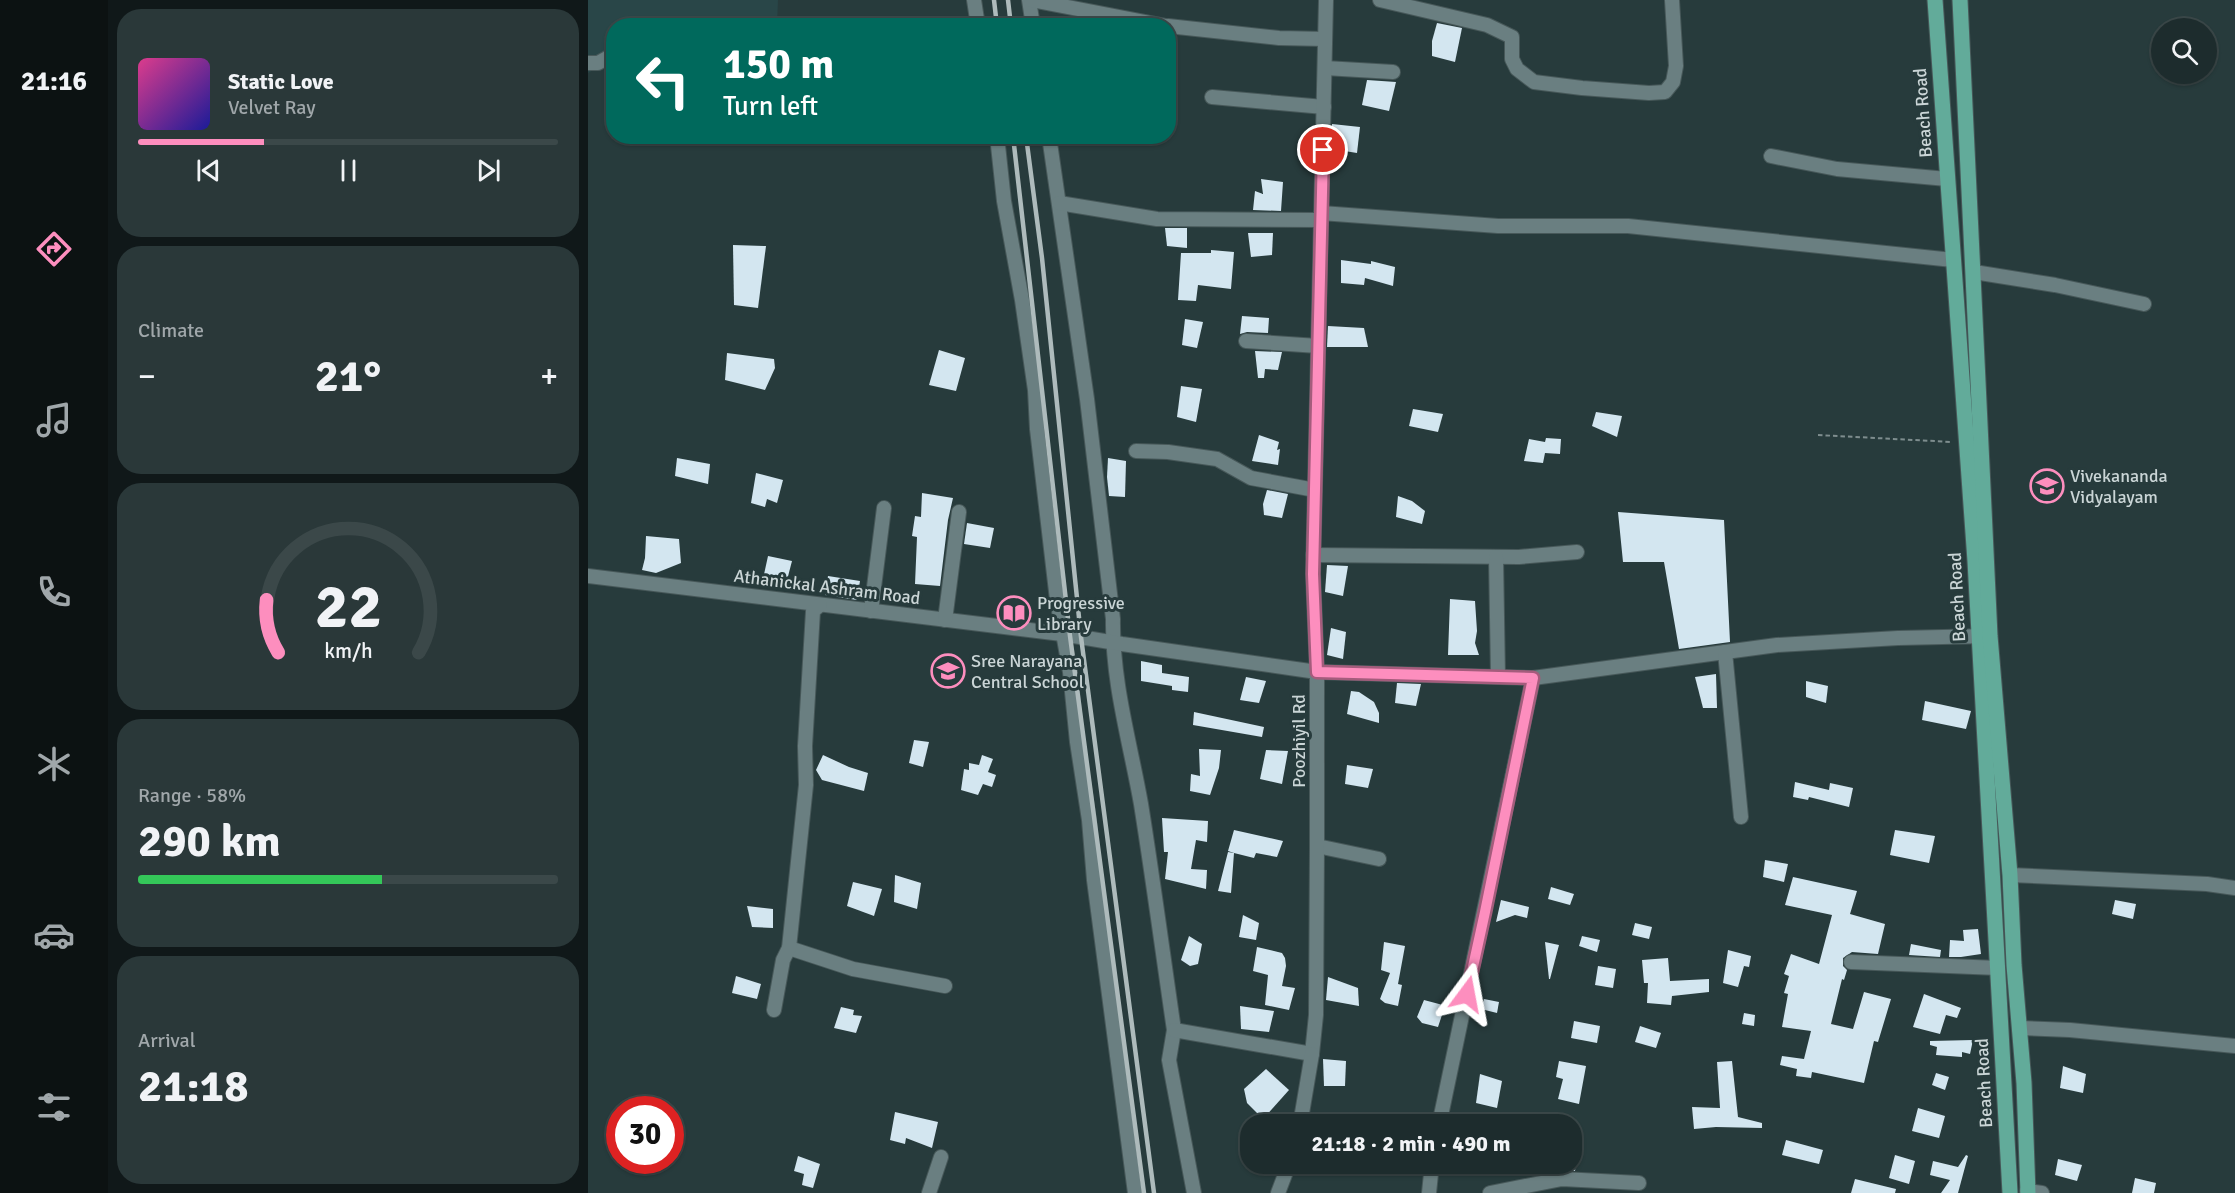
<!DOCTYPE html>
<meta charset="utf-8">
<style>
body{margin:0;font-family:Signika,sans-serif;background:#2a3839;color:#f1f3f6;height:100vh;display:flex;flex-direction:column;font-size:22px;white-space:nowrap}
*{box-sizing:border-box;margin:0}
p{font-size:20px;color:#a0a7aa}
.icon{flex:none;width:33px;height:33px;fill:none;stroke:currentColor;stroke-width:2;stroke-linecap:round;stroke-linejoin:round}
.map{position:relative;flex:1;overflow:hidden}
.side{display:flex;flex-direction:column;gap:9px;padding:9px;background:#101819;width:480px}
.side>*{flex:none}
.guide{position:absolute;left:18px;top:18px;width:570px;height:126px;border-radius:24px;box-shadow:0 2px 4px #0004,0 0 0 2px #3b4849;background:#00695c;color:#fff;overflow:hidden}
.tools{position:absolute;left:1563px;top:18px;display:grid;gap:12px}
.tools a{display:grid;place-items:center;width:66px;height:66px;border-radius:50%;background:#1d2c2d;box-shadow:0 2px 4px #0004,0 0 0 2px #3b4849;font-size:30px}
.speed{position:absolute;left:18px;top:1096px;display:flex;gap:12px;font-size:30px;font-weight:700;text-align:center}
.speed>*{display:grid;place-content:center;width:78px;height:78px;border-radius:50%;background:#1d2c2d;box-shadow:0 2px 4px #0004,0 0 0 2px #3b4849;line-height:1}
.speed .limit{border:9px solid #d22;background:#fff;color:#111}
.pin{position:absolute;display:grid;place-items:center;width:51px;height:51px;color:#fff;margin:-26px;border:3px solid #fff;border-radius:50%;box-shadow:0 2px 6px #0007}
.me{position:absolute;width:66px;margin:-33px;rotate:13deg;stroke-linejoin:round;filter:drop-shadow(0 0 4px #0008)}
.turn{display:flex;align-items:center;gap:21px;height:126px;padding:0 18px;font-size:27px}
.turn .icon{width:78px;height:78px;stroke-width:2.5}
.turn b{display:block;font-size:42px;line-height:51px}
.big{font-size:45px;font-weight:700;line-height:1.1}
.side .tile{flex:1;display:flex;flex-direction:column;justify-content:center;gap:9px;min-width:0;padding:0 21px;border-radius:24px;background:#2a3839}
.side .dial{align-items:center;gap:0}
.dial svg{height:156px;overflow:visible;fill:none;stroke:#3b4849;stroke-width:7;stroke-linecap:round;text-anchor:middle}
.dial text{fill:#f1f3f6;stroke:none}
.song{display:flex;align-items:center;gap:18px}
.cover{width:72px;height:72px;border-radius:9px;background:linear-gradient(135deg,hsl(330 70% 55%),hsl(240 70% 35%))}
.played{height:6px;border-radius:3px;background:linear-gradient(90deg,#fd8ebe 30%,#3b4849 30%)}
.keys{display:flex;justify-content:space-around;direction:ltr}
.heat{display:flex;justify-content:space-between;align-items:center;font-size:33px;direction:ltr}
.charge{height:9px;border-radius:4px;background:linear-gradient(90deg,#34c759 58%,#3b4849 0)}
.trip{position:absolute;left:652px;top:1114px;width:342px;height:60px;border-radius:24px;background:#1d2c2d;box-shadow:0 2px 4px #0004,0 0 0 2px #3b4849;font-weight:700;line-height:60px;text-align:center}
main{display:flex;flex:1;min-height:0}
.tabs{display:flex;flex-direction:column;width:108px;justify-content:space-around;align-items:center;background:#0c1212;color:#a0a7aa}
.tabs .icon{width:42px;height:42px}
.tabs .on{color:#fd8ebe}
.tabs b{font-size:27px;color:#f1f3f6}
.map>svg:first-child{display:block}
.built{fill:#294648}
.building{fill:#d3e6f0}
.lines{fill:none;stroke-linecap:round;stroke-linejoin:round}
.street-casing{stroke:#475859;stroke-width:16}
.primary-casing{stroke:#475859;stroke-width:17}
.path{stroke:#7e8d8e;stroke-width:2;stroke-dasharray:4.5 3;stroke-linecap:butt}
.street{stroke:#6a7f81;stroke-width:14}
.primary{stroke:#62ab9a;stroke-width:15}
.rail{stroke:#aebbbc;stroke-width:4.5}
.route-casing{stroke:#a45c7c;stroke-width:15}
.route{stroke:#fd8ebe;stroke-width:10}
.labels{text-anchor:middle;dominant-baseline:central;stroke-width:6;stroke-linejoin:round;paint-order:stroke}
.street-label{font-size:18px;fill:#cad5d6;stroke:#273b3c}
.poi-label{font-size:18px;fill:#cad5d6;stroke:#273b3c;text-anchor:start}
</style>
<main>
<nav class="tabs">
<b>21:16</b>
<svg class="icon on" aria-label="directions" viewBox="0 0 24 24"><path d="M12 3l9 9-9 9-9-9zM9 14v-3h6M13 9l2 2-2 2"/></svg>
<svg class="icon" aria-label="music" viewBox="0 0 24 24"><path d="M9 18V5l10-2v13"/><circle cx="6" cy="18" r="3"/><circle cx="16" cy="16" r="3"/></svg>
<svg class="icon" aria-label="phone" viewBox="0 0 24 24"><path d="M5 4h4l2 5-3 2q2 4 5 5l2-3 5 2v4C11 20 4 13 5 4z"/></svg>
<svg class="icon" aria-label="climate" viewBox="0 0 24 24"><path d="M12 3v18M4 7l16 10M4 17L20 7"/></svg>
<svg class="icon" aria-label="car" viewBox="0 0 24 24"><path d="M5 17H2v-5l4-1 3-4h7l3 4 3 1v5h-3M9 17h6M6 11h13"/><circle cx="7" cy="17" r="2"/><circle cx="17" cy="17" r="2"/></svg>
<svg class="icon" aria-label="filters" viewBox="0 0 24 24"><path d="M4 7h16M4 17h16"/><circle cx="9" cy="7" r="2"/><circle cx="15" cy="17" r="2"/></svg>
</nav>
<section class="side">
<div class="tile">
<div class="song"><i class="cover"></i><div><b>Static Love</b><p>Velvet Ray</p></div></div>
<div class="played"></div>
<div class="keys"><svg class="icon" aria-label="previous" viewBox="0 0 24 24"><path d="M18 5L8 12l10 7zM5 5v14"/></svg><svg class="icon" aria-label="pause" viewBox="0 0 24 24"><path d="M8 5v14M16 5v14"/></svg><svg class="icon" aria-label="next" viewBox="0 0 24 24"><path d="M6 5l10 7-10 7zM19 5v14"/></svg></div>
</div>
<div class="tile"><p>Climate</p>
<div class="heat"><a>−</a><b class="big">21°</b><a>+</a></div>
</div>
<div class="tile dial"><svg viewBox="0 0 100 80">
<path d="M14 69A42 42 0 1 1 86 69"/>
<path d="M14 69A42 42 0 0 1 8 42" stroke="#fd8ebe"/>
<text x="50" y="56" font-size="32" font-weight="700">22</text>
<text x="50" y="72" font-size="11">km/h</text>
</svg></div>
<div class="tile"><p>Range · 58%</p><b class="big">290 km</b><div class="charge"></div></div>
<div class="tile"><p>Arrival</p><b class="big">21:18</b></div>
</section>
<div class="map">
<svg width="1647" height="1193" viewBox="0 0 1647 1193">
<rect width="100%" height="100%" fill="#273b3c"/>
<g class="built">
<path d="M0 0H190L189 25 26 26 25 47 21 61 0 73Z"/>
<path d="M1448 478 1463 480V486L1476 487V494L1448 491Z"/>
</g>
<g class="building">
<path d="M849 23 874 28 867 62 844 56V41Z"/>
<path d="M779 80 808 82 801 111 774 105Z"/>
<path d="M744 124 772 127 769 153 744 149Z"/>
<path d="M673 179 695 182 693 211 665 210 667 191 675 194Z"/>
<path d="M577 228H599V248L579 246Z"/>
<path d="M660 233H685L684 255 663 257Z"/>
<path d="M145 245 178 246 170 308 146 305Z"/>
<path d="M623 250 646 252 643 289 610 285 608 301 590 300 593 253H623Z"/>
<path d="M753 260 783 264V261L807 267 805 286 777 278 776 285 753 283Z"/>
<path d="M654 316 681 318 680 333 659 332 652 334Z"/>
<path d="M597 319 615 322 609 348 594 345Z"/>
<path d="M740 326 776 328 780 347H739Z"/>
<path d="M351 350 377 358 368 391 341 385Z"/>
<path d="M667 351 694 352 690 370 677 369 676 378H670Z"/>
<path d="M139 353 186 359 187 368 177 390 137 380Z"/>
<path d="M593 386 614 389 608 422 589 417Z"/>
<path d="M825 409 855 414 850 432 821 426Z"/>
<path d="M1008 412 1034 416 1029 437 1004 426Z"/>
<path d="M671 435 691 442 689 450 692 449 690 465 664 461Z"/>
<path d="M958 438 973 439 972 454 957 453 955 463 936 461 941 439 957 442Z"/>
<path d="M89 458 122 464 120 484 87 476Z"/>
<path d="M520 458 538 461 537 497 521 496 519 477Z"/>
<path d="M168 473 195 480 189 503 179 499 177 507 163 503Z"/>
<path d="M679 490 700 494 694 518 676 515 675 504Z"/>
<path d="M334 493 365 498 360 520 352 586 327 584 329 537 324 536 327 516 333 517Z"/>
<path d="M810 496 824 501 837 511 834 524 808 517Z"/>
<path d="M1030 512 1136 520 1142 642 1091 649 1076 562H1035Z"/>
<path d="M379 523 406 528 402 548 376 544Z"/>
<path d="M58 536 91 539 93 563 68 573 54 570 57 558Z"/>
<path d="M180 556 204 561 198 584 175 579Z"/>
<path d="M739 565 760 566 755 596 737 592Z"/>
<path d="M240 576 272 581 269 600 237 595Z"/>
<path d="M862 599 887 601 889 631 887 643 891 655H860Z"/>
<path d="M743 628 758 632 755 659 739 655Z"/>
<path d="M553 661 574 665V673L601 677 600 692 584 690V686L553 681Z"/>
<path d="M1128 674 1129 708H1115L1107 677Z"/>
<path d="M658 677 678 681 671 703 652 700Z"/>
<path d="M1218 681 1240 686 1238 703 1218 697Z"/>
<path d="M809 683 833 684 828 706 807 703Z"/>
<path d="M763 691 771 692 786 702 791 713V723L759 714Z"/>
<path d="M1337 701 1383 711 1378 729 1334 720Z"/>
<path d="M606 712 676 727 674 737 605 725Z"/>
<path d="M326 740 341 742 335 767 321 763Z"/>
<path d="M611 749 633 750 631 768 622 795 602 791 603 774 612 776Z"/>
<path d="M678 750 700 751 694 784 672 779Z"/>
<path d="M235 755 261 767 280 773 276 791 234 780 228 770Z"/>
<path d="M394 755 405 759 400 772 408 775 404 787 395 784 390 795 373 790 376 769 381 770V763L391 765Z"/>
<path d="M759 765 785 769 780 788 757 784Z"/>
<path d="M1207 782 1241 790 1242 783 1265 788 1261 807 1221 797 1220 800 1205 797Z"/>
<path d="M574 818 620 821 619 842 608 840 603 869 619 870 618 889 577 879 580 852H576Z"/>
<path d="M646 830 695 841 689 857 668 853 666 858 646 853 643 893 630 891 640 852 646 853 640 851Z"/>
<path d="M1307 830 1347 836 1341 863 1302 855Z"/>
<path d="M1177 860 1200 864 1196 882 1175 877Z"/>
<path d="M307 875 333 883 329 909 306 902Z"/>
<path d="M1205 877 1269 891 1262 914 1297 924 1290 954 1264 952 1255 958V966L1259 970 1256 980 1254 979 1243 1024 1265 1029 1276 992 1303 999 1290 1042 1286 1041 1276 1083 1224 1072 1223 1078 1208 1076 1209 1069 1192 1065 1194 1056 1216 1059 1223 1031 1194 1027 1200 994 1196 993 1201 976 1196 974 1203 954 1231 964 1244 915 1197 905Z"/>
<path d="M265 882 294 889 286 916 259 906Z"/>
<path d="M963 887 986 894 982 905 960 899Z"/>
<path d="M913 900 941 907 939 918 927 915 908 922Z"/>
<path d="M1527 900 1548 904 1545 919 1524 914Z"/>
<path d="M159 906 185 909V928L164 927Z"/>
<path d="M655 915 671 923 668 940 651 937Z"/>
<path d="M1047 923 1064 927 1061 939 1044 935Z"/>
<path d="M1390 929 1393 954 1373 957H1361L1362 940 1376 941 1375 930Z"/>
<path d="M601 936 614 944 610 964 602 966 593 960Z"/>
<path d="M994 936 1012 940 1009 952 991 946Z"/>
<path d="M796 942 817 946 810 984 814 985 810 1006 797 1003 792 999 802 973 793 970Z"/>
<path d="M957 942 971 945 962 979H961Z"/>
<path d="M1323 944 1353 950 1352 957 1321 955Z"/>
<path d="M669 947 694 953 697 958 698 966 694 986 707 988 701 1010 677 1005 680 975 665 971Z"/>
<path d="M1140 950 1163 956 1161 967 1156 966 1150 987 1135 983Z"/>
<path d="M1080 958 1082 981 1121 979V992L1084 996 1083 1005 1059 1003 1060 983H1056L1054 960Z"/>
<path d="M1010 966 1028 969 1025 988 1007 985Z"/>
<path d="M148 976 173 984 169 999 144 993Z"/>
<path d="M740 977 770 988 771 1006 738 1000Z"/>
<path d="M1336 994 1373 1008 1369 1018 1358 1015 1352 1034 1325 1027Z"/>
<path d="M896 999 911 1002 909 1013 893 1009Z"/>
<path d="M836 1000 866 1008V1012L854 1015 850 1027 834 1023 829 1017Z"/>
<path d="M652 1006 686 1011 681 1032 653 1029Z"/>
<path d="M253 1007 266 1010 265 1015 274 1016 268 1033 246 1028Z"/>
<path d="M1156 1013 1167 1015 1166 1026 1154 1024Z"/>
<path d="M986 1021 1012 1026 1009 1043 983 1038Z"/>
<path d="M1052 1026 1073 1033 1068 1048 1047 1042Z"/>
<path d="M1385 1040 1382 1054 1374 1052V1057L1348 1055 1349 1047 1342 1045V1041Z"/>
<path d="M735 1059 758 1061 757 1086H736Z"/>
<path d="M971 1061 998 1066 991 1104 970 1099 975 1079 968 1077Z"/>
<path d="M1144 1061 1150 1117 1174 1123V1128L1128 1127 1106 1129 1104 1107 1132 1108 1129 1062Z"/>
<path d="M1475 1066 1498 1074 1495 1093 1472 1088Z"/>
<path d="M678 1069 701 1090 675 1119 659 1103 656 1089Z"/>
<path d="M1348 1073 1361 1077 1357 1090 1344 1085Z"/>
<path d="M892 1074 914 1081 909 1108 888 1103Z"/>
<path d="M1330 1108 1357 1116 1351 1138 1324 1131Z"/>
<path d="M307 1112 350 1122 344 1148 318 1138 317 1144 302 1140Z"/>
<path d="M1198 1140 1235 1150 1231 1164 1194 1155Z"/>
<path d="M1307 1155 1327 1161 1321 1184 1301 1178Z"/>
<path d="M1378 1155 1380 1156 1370 1193H1353L1362 1180 1342 1175 1345 1161 1370 1167Z"/>
<path d="M210 1156 232 1164 225 1188 214 1185 216 1174 206 1171Z"/>
<path d="M1470 1159 1494 1165 1489 1181 1467 1175Z"/>
<path d="M945 1164H988L987 1171 962 1172 945 1168Z"/>
<path d="M1547 1178 1568 1183 1566 1193H1544Z"/>
<path d="M1267 1179 1308 1189 1307 1193H1263Z"/>
</g>
<g class="lines">
<defs>
<g id="street">
<path d="M386 0 390 26"/>
<path d="M441 0 445 26"/>
<path d="M443 0 578 26"/>
<path d="M792 0 899 25 924 37V59L929 69 946 82 994 88 1061 93 1077 92 1085 82 1088 66 1084 0"/>
<path d="M580 26 691 38 737 39"/>
<path d="M0 63H10L26 54"/>
<path d="M737 68 805 72"/>
<path d="M624 97 736 107"/>
<path d="M409 136 416 201 434 300 447 390 449 429 469 600 482 672 489 742 501 820 506 880 547 1193"/>
<path d="M461 136 499 399 525 619C524 682 542 742 553 804 565 879 575 955 586 1030L581 1060 606 1193"/>
<path d="M1183 156 1249 169 1359 179"/>
<path d="M471 203 569 219 733 220"/>
<path d="M733 213 910 226H1040L1365 260"/>
<path d="M1386 272 1467 285 1556 304"/>
<path d="M658 341 730 346"/>
<path d="M548 451 580 452 629 459 663 478 727 490"/>
<path d="M725 555 931 557 989 552"/>
<path d="M908 557 910 677"/>
<path d="M0 576 474 634 534 644 729 672 945 678 1189 645 1310 638 1400 636"/>
<path d="M283 611 296 508"/>
<path d="M357 620 371 512"/>
<path d="M1137 652 1153 817"/>
<path d="M729 846 791 859"/>
<path d="M1422 875 1619 884 1647 888"/>
<path d="M201 948 265 969 357 986"/>
<path d="M1263 962 1410 968"/>
<path d="M186 1010 195 960 201 948 218 785 217 746 225 611 232 605"/>
<path d="M1431 1028 1482 1030 1647 1046"/>
<path d="M586 1030 724 1054 728 1015 729 846V672L725 574 738 0"/>
<path d="M712 1125 724 1054"/>
<path d="M851 1125 945 678"/>
<path d="M1439 1191 1454 1193"/>
<path d="M341 1193 353 1157"/>
<path d="M690 1193 701 1164"/>
<path d="M841 1193 844 1164"/>
<path d="M902 1193 974 1179 1051 1183"/>
</g>
<g id="primary">
<path d="M1347 0 1387 561 1422 1193"/>
<path d="M1372 0 1402 636 1422 875 1426 965 1436 1083 1440 1193"/>
</g>
</defs>
<use href="#street" class="street-casing"/>
<use href="#primary" class="primary-casing"/>
<path class="path" d="M1230 435 1364 442"/>
<use href="#street" class="street"/>
<use href="#primary" class="primary"/>
<g class="rail">
<path d="M406 0 409 26"/>
<path d="M420 0 423 26"/>
<path d="M425 136 482 636 556 1193"/>
<path d="M438 136 454 258 493 637 566 1193"/>
</g>
</g>
<g class="lines">
<defs>
<path id="route" d="M735 150 725 574 729 672 945 678 897 912 879 994"/>
</defs>
<use href="#route" class="route-casing"/>
<use href="#route" class="route"/>
</g>
<defs>
<symbol id="school-ring" viewBox="-11 -11 22 22"><circle r="9.5" fill="#273b3c" stroke="#fd8ebe" stroke-width="1.5"/><path d="M0-5L7-2L0 1L-7-2ZM-4 1L0 2.5L4 1V4Q0 6-4 4Z" fill="#fd8ebe"/></symbol>
<symbol id="library-ring" viewBox="-11 -11 22 22"><circle r="9.5" fill="#273b3c" stroke="#fd8ebe" stroke-width="1.5"/><path d="M-6-4Q-3-5.5-.7-3.5V5Q-3 3-6 4ZM6-4Q3-5.5 .7-3.5V5Q3 3 6 4Z" fill="#fd8ebe"/></symbol>
</defs>
<g fill-rule="evenodd">
<use href="#school-ring" x="1440" y="467" width="38" height="38"/>
<use href="#library-ring" x="407" y="594" width="38" height="38"/>
<use href="#school-ring" x="341" y="652" width="38" height="38"/>
</g>
<g class="labels">
<g class="street-label">
<text transform="translate(1335 113) rotate(-94)">Beach Road</text>
<text transform="translate(239 587) rotate(7)">Athanickal Ashram Road</text>
<text transform="translate(1369 597) rotate(-93)">Beach Road</text>
<text transform="translate(711 741) rotate(-90)">Poozhiyil Rd</text>
<text transform="translate(1396 1083) rotate(-93)">Beach Road</text>
</g>
<g class="poi-label">
<text x="1482" y="476">Vivekananda<tspan x="1482" dy="21">Vidyalayam</tspan></text>
<text x="449" y="603">Progressive<tspan x="449" dy="21">Library</tspan></text>
<text x="383" y="661">Sree Narayana<tspan x="383" dy="21">Central School</tspan></text>
</g>
</g>
</svg>
<div class="tools">
<a><svg class="icon" aria-label="search" viewBox="0 0 24 24"><circle cx="10" cy="10" r="6"/><path d="M15 15l6 6"/></svg></a>
</div>
<div class="speed"><div class="limit">30</div></div>
<div class="pin" style="left:735px;top:150px;background:#d93025"><svg class="icon" aria-label="arrive" viewBox="0 0 24 24"><path d="M6 21V4h12l-3 4 3 4H6"/></svg></div>
<svg class="me" style="left:879px;top:994px" viewBox="-20 -20 40 40"><path d="M0-17L14 15 0 8-14 15z" fill="#fd8ebe" stroke="#fff" stroke-width="4"/></svg>
<div class="trip">21:18 · 2 min · 490 m</div>
<div class="guide">
<div class="turn"><svg class="icon" aria-label="left" viewBox="0 0 24 24"><path d="M17 20v-9H6M10 6l-5 5 5 5"/></svg><div><b>150 m</b>Turn left</div></div>
</div>
</div>
</main>
